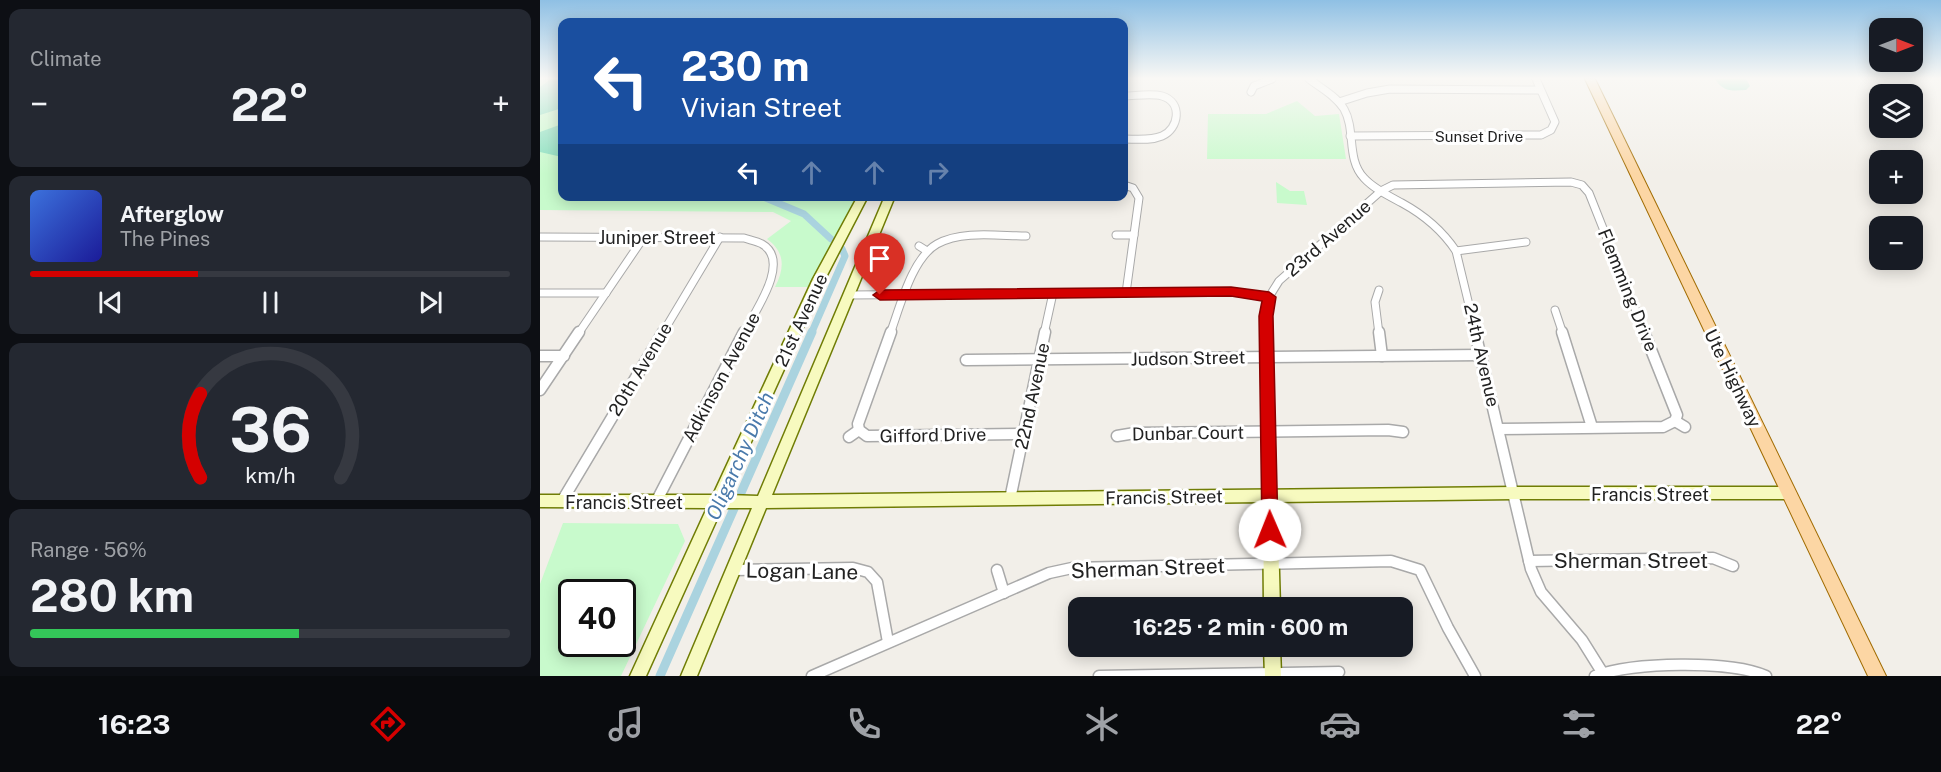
<!DOCTYPE html>
<meta charset="utf-8">
<style>
body{margin:0;font-family:"Public Sans",sans-serif;background:#242831;color:#f1f3f6;height:100vh;display:flex;flex-direction:column;font-size:22px;white-space:nowrap}
*{box-sizing:border-box;margin:0}
p{font-size:20px;color:#9ea1a6}
.icon{flex:none;width:33px;height:33px;fill:none;stroke:currentColor;stroke-width:2;stroke-linecap:round;stroke-linejoin:round}
.map{position:relative;flex:1;overflow:hidden}
.drawer{display:flex;flex-direction:column;gap:9px;padding:9px;background:#0d0f14;width:540px}
.drawer>*{flex:none}
.top-card{position:absolute;left:18px;top:18px;width:570px;height:183px;border-radius:12px;box-shadow:0 3px 15px #0003;background:#1a4fa0;color:#fff;overflow:hidden}
.needle{width:39px;rotate:90deg}
.fabs{position:absolute;left:1329px;top:18px;display:grid;gap:12px}
.fabs a{display:grid;place-items:center;width:54px;height:54px;border-radius:12px;background:#171b24;box-shadow:0 3px 15px #0003;font-size:30px}
.speed{position:absolute;left:18px;top:579px;display:flex;gap:12px;font-size:30px;font-weight:700;text-align:center}
.speed>*{display:grid;place-content:center;width:78px;height:78px;border-radius:50%;background:#171b24;box-shadow:0 3px 15px #0003;line-height:1}
.speed .limit{border:3px solid #111;border-radius:9px;background:#fff;color:#111}
.pin{position:absolute;display:grid;place-items:center;width:51px;height:51px;color:#fff;margin:-62px -26px;border-radius:50% 50% 50% 0;rotate:-45deg;box-shadow:0 0 6px #0007}
.pin .icon{rotate:45deg}
.me{position:absolute;width:66px;margin:-33px;rotate:359deg;stroke-linejoin:round;filter:drop-shadow(0 0 4px #0008)}
.turn{display:flex;align-items:center;gap:21px;height:126px;padding:0 24px;font-size:27px}
.turn .icon{width:78px;height:78px;stroke-width:2.5}
.turn b{display:block;font-size:42px;line-height:51px}
.lanes{display:flex;align-items:center;height:57px;padding:0 24px;background:#0003;justify-content:center;gap:30px;direction:ltr}
.lanes .off{opacity:.35}
.big{font-size:45px;font-weight:700;line-height:1.1}
.drawer .tile{flex:1;display:flex;flex-direction:column;justify-content:center;gap:9px;min-width:0;padding:0 21px;border-radius:12px;background:#242831}
.drawer .dial{align-items:center;gap:0}
.dial svg{height:156px;overflow:visible;fill:none;stroke:#363941;stroke-width:7;stroke-linecap:round;text-anchor:middle}
.dial text{fill:#f1f3f6;stroke:none}
.song{display:flex;align-items:center;gap:18px}
.cover{width:72px;height:72px;border-radius:9px;background:linear-gradient(135deg,hsl(220 70% 55%),hsl(240 70% 35%))}
.played{height:6px;border-radius:3px;background:linear-gradient(90deg,#d40000 35%,#363941 35%)}
.keys{display:flex;justify-content:space-around;direction:ltr}
.heat{display:flex;justify-content:space-between;align-items:center;font-size:33px;direction:ltr}
.charge{height:9px;border-radius:4px;background:linear-gradient(90deg,#34c759 56%,#363941 0)}
.trip{position:absolute;left:528px;top:597px;width:345px;height:60px;border-radius:12px;background:#171b24;box-shadow:0 3px 15px #0003;font-weight:700;line-height:60px;text-align:center}
.dock{display:flex;height:96px;justify-content:space-around;align-items:center;background:#090b0e;color:#9ea1a6}
.dock .icon{width:42px;height:42px}
.dock .current{color:#d40000}
.dock b{font-size:27px;color:#f1f3f6}
main{display:flex;flex:1;min-height:0}
.map>svg:first-child{display:block}
.park{fill:#c8facc;fill-rule:evenodd}
.pitch{fill:#88e0be}
.lines{fill:none;stroke-linecap:round;stroke-linejoin:round}
.canal-far1{stroke:#aad3df;stroke-width:7}
.canal{stroke:#aad3df;stroke-width:9}
.street-far1-casing{stroke:#a9a9a9;stroke-width:9}
.street-casing{stroke:#a9a9a9;stroke-width:13}
.secondary-casing{stroke:#707d05;stroke-width:3}
.primary-casing{stroke:#a06b00;stroke-width:2}
.street-far1{stroke:#fff;stroke-width:7}
.street{stroke:#fff;stroke-width:10}
.secondary{fill:#f7fabf;fill-rule:evenodd}
.primary{fill:#fcd6a4;fill-rule:evenodd}
.route{fill:#d40000;stroke:#8a0000;stroke-width:1.5}
.labels{text-anchor:middle;dominant-baseline:central;stroke-width:6;stroke-linejoin:round;paint-order:stroke}
.far-street-label{font-size:15px;fill:#222;stroke:#fff}
.street-label{font-size:18px;fill:#222;stroke:#fff}
.water-label{font-size:20px;font-style:italic;fill:#4a7aab;stroke:#fff}
.near-street-label{font-size:21px;fill:#222;stroke:#fff}
</style>
<main>
<section class="drawer">
<div class="tile"><p>Climate</p>
<div class="heat"><a>−</a><b class="big">22°</b><a>+</a></div>
</div>
<div class="tile">
<div class="song"><i class="cover"></i><div><b>Afterglow</b><p>The Pines</p></div></div>
<div class="played"></div>
<div class="keys"><svg class="icon" aria-label="previous" viewBox="0 0 24 24"><path d="M18 5L8 12l10 7zM5 5v14"/></svg><svg class="icon" aria-label="pause" viewBox="0 0 24 24"><path d="M8 5v14M16 5v14"/></svg><svg class="icon" aria-label="next" viewBox="0 0 24 24"><path d="M6 5l10 7-10 7zM19 5v14"/></svg></div>
</div>
<div class="tile dial"><svg viewBox="0 0 100 80">
<path d="M14 69A42 42 0 1 1 86 69"/>
<path d="M14 69A42 42 0 0 1 14 26" stroke="#d40000"/>
<text x="50" y="56" font-size="32" font-weight="700">36</text>
<text x="50" y="72" font-size="11">km/h</text>
</svg></div>
<div class="tile"><p>Range · 56%</p><b class="big">280 km</b><div class="charge"></div></div>
</section>
<div class="map">
<svg width="1401" height="676" viewBox="0 0 1401 676">
<rect width="100%" height="100%" fill="#f2efe9"/>
<g class="park">
<path d="M0 79H22V196L316 197 270 287H235C245 268 245 252 227 239L251 221 233 212 0 210Z"/>
<path d="M757 101 775 116 799 114 806 159H667L668 114H726Z"/>
<path d="M736 182 750 191H764L767 205 737 203Z"/>
<path d="M23 523 138 524 145 541 81 676H0V584ZM32 592H82V644H32Z"/>
</g>
<g class="pitch">
<path d="M11 79H22V108L0 115V87Z"/>
<path d="M1175 79H1206L1210 86 1206 90C1192 91 1183 92 1175 79Z"/>
<path d="M22 124V157L0 152V132Z"/>
</g>
<g class="lines">
<g class="canal-far1">
<path d="M221 196 264 214 291 239"/>
<path d="M271 334 305 256 302 249"/>
</g>
<path class="canal" d="M120 676 272 332"/>
<defs>
<g id="street-far1">
<path d="M769 79C781 88 796 96 804 109 816 130 806 159 824 178 834 189 849 196 862 203 884 215 902 230 916 251L936 334"/>
<path d="M711 92 714 86 732 79"/>
<path d="M584 96C595 96 611 93 622 96 643 102 639 129 622 136 610 141 596 139 584 139"/>
<path d="M799 102 827 93 850 89 1000 90"/>
<path d="M810 136 1001 135 1011 130 1015 122 996 79"/>
<path d="M584 185 593 188 599 198 586 293"/>
<path d="M576 235H594"/>
<path d="M0 237 204 238C210 240 217 241 222 244 252 261 214 313 203 334"/>
<path d="M379 246 387 251"/>
<path d="M916 251 986 242"/>
<path d="M839 290 835 302 839 334"/>
<path d="M0 293H66"/>
<path d="M309 295 691 292 729 297"/>
<path d="M1015 310 1023 334"/>
<path d="M38 334 104 237"/>
<path d="M122 334 180 237"/>
<path d="M350 334C360 307 372 258 397 244 422 230 459 236 486 236"/>
<path d="M504 334 513 293"/>
<path d="M726 334 729 297 739 281 841 191 853 185 1031 182 1042 185 1049 193 1105 334"/>
</g>
<g id="street">
<path d="M351 332 318 424 319 430 327 436 484 434"/>
<path d="M726 332 730 496"/>
<path d="M839 332 842 356"/>
<path d="M935 332 991 569 1001 592 1042 640 1062 672"/>
<path d="M1022 332 1052 427"/>
<path d="M0 356H24"/>
<path d="M426 360 942 355"/>
<path d="M0 390 39 332"/>
<path d="M1135 421 1145 427"/>
<path d="M959 429 1123 427 1135 421 1137 415 1104 332"/>
<path d="M577 436 595 433 848 430 863 432"/>
<path d="M309 437 319 430"/>
<path d="M470 499 505 332"/>
<path d="M22 501 123 332"/>
<path d="M116 502 204 332"/>
<path d="M989 561 1173 558 1193 566"/>
<path d="M193 570 313 568 328 572 337 582 348 642"/>
<path d="M457 570 464 593"/>
<path d="M272 676 509 573 532 568 851 561 880 570 908 628 935 676"/>
<path d="M559 676 799 672"/>
<path d="M1055 676C1093 662 1189 660 1226 676"/>
</g>
<g id="secondary">
<path d="M318 196H328L285 279 187 495 218 496 345 196H355L232 495 974 487H1248L1253 489 1255 493 1253 497 1248 499H974L737 502 740 608H724L723 502 226 508 157 676H141L212 508H182L106 676H90L167 508 0 507V495H173L273 279Z"/>
<path d="M724 646H740L741 676H725Z"/>
</g>
<path id="primary" d="M1045 79H1055L1346 676H1328Z"/>
</defs>
<use href="#street-far1" class="street-far1-casing"/>
<use href="#street" class="street-casing"/>
<use href="#secondary" class="secondary-casing"/>
<use href="#primary" class="primary-casing"/>
<use href="#street-far1" class="street-far1"/>
<use href="#street" class="street"/>
<use href="#secondary" class="secondary"/>
<use href="#primary" class="primary"/>
</g>
<linearGradient id="sky" x2="0" y2="1"><stop stop-color="#8fc0e4"/><stop offset="0.45" stop-color="#f9f8f5"/><stop offset="1" stop-color="#f9f8f5" stop-opacity="0"/></linearGradient>
<rect width="1401" height="174" fill="url(#sky)"/>
<path class="route" d="M691 287 729 292 736 297 733 316 738 530 736 535 730 537 724 535 722 530 719 316 722 301 691 296 340 300 333 295 340 290Z"/>
<g class="labels">
<g class="far-street-label">
<text x="939" y="136">Sunset Drive</text>
</g>
<g class="street-label">
<text x="117" y="237">Juniper Street</text>
<text transform="translate(788 238) rotate(-41)">23rd Avenue</text>
<text transform="translate(1088 290) rotate(68)">Flemming Drive</text>
<text transform="translate(261 320) rotate(-65)">21st Avenue</text>
<text transform="translate(942 355) rotate(77)">24th Avenue</text>
<text transform="translate(648 358) rotate(-1)">Judson Street</text>
<text transform="translate(100 369) rotate(-59)">20th Avenue</text>
<text transform="translate(181 377) rotate(-62)">Adkinson Avenue</text>
<text transform="translate(1193 378) rotate(64)">Ute Highway</text>
<text transform="translate(492 396) rotate(-78)">22nd Avenue</text>
<text transform="translate(648 433) rotate(-1)">Dunbar Court</text>
<text transform="translate(393 435) rotate(-1)">Gifford Drive</text>
<text x="1110" y="494">Francis Street</text>
<text transform="translate(624 497) rotate(-1)">Francis Street</text>
<text x="84" y="502">Francis Street</text>
</g>
<g class="water-label">
<text transform="translate(200 456) rotate(-66)">Oligarchy Ditch</text>
</g>
<g class="near-street-label">
<text x="1091" y="560">Sherman Street</text>
<text transform="translate(608 568) rotate(-2)">Sherman Street</text>
<text transform="translate(262 571) rotate(1)">Logan Lane</text>
</g>
</g>
</svg>
<div class="fabs">
<a><svg class="needle" viewBox="-14 -14 28 28"><path d="M0-13l5 13h-10z" fill="#e53935"/><path d="M0 13l5-13h-10z" fill="#9ea1a6"/></svg></a>
<a><svg class="icon" aria-label="layers" viewBox="0 0 24 24"><path d="M12 4l9 5-9 5-9-5zM3 14l9 5 9-5"/></svg></a>
<a>+</a>
<a>−</a>
</div>
<div class="speed"><div class="limit">40</div></div>
<div class="pin" style="left:340px;top:295px;background:#d93025"><svg class="icon" aria-label="arrive" viewBox="0 0 24 24"><path d="M6 21V4h12l-3 4 3 4H6"/></svg></div>
<svg class="me" style="left:730px;top:530px" viewBox="-20 -20 40 40"><circle r="19" fill="#fff"/><path d="M0-13L10 11 0 6-10 11z" fill="#d40000"/></svg>
<div class="trip">16:25 · 2 min · 600 m</div>
<div class="top-card">
<div class="turn"><svg class="icon" aria-label="left" viewBox="0 0 24 24"><path d="M17 20v-9H6M10 6l-5 5 5 5"/></svg><div><b>230 m</b>Vivian Street</div></div>
<div class="lanes"><svg class="icon" aria-label="left" viewBox="0 0 24 24"><path d="M17 20v-9H6M10 6l-5 5 5 5"/></svg><svg class="icon off" aria-label="ahead" viewBox="0 0 24 24"><path d="M12 20V5M6 11l6-6 6 6"/></svg><svg class="icon off" aria-label="ahead" viewBox="0 0 24 24"><path d="M12 20V5M6 11l6-6 6 6"/></svg><svg class="icon off" aria-label="right" viewBox="0 0 24 24"><path d="M7 20v-9h11M14 6l5 5-5 5"/></svg></div>
</div>
</div>
</main>
<nav class="dock">
<b>16:23</b>
<svg class="icon current" aria-label="directions" viewBox="0 0 24 24"><path d="M12 3l9 9-9 9-9-9zM9 14v-3h6M13 9l2 2-2 2"/></svg>
<svg class="icon" aria-label="music" viewBox="0 0 24 24"><path d="M9 18V5l10-2v13"/><circle cx="6" cy="18" r="3"/><circle cx="16" cy="16" r="3"/></svg>
<svg class="icon" aria-label="phone" viewBox="0 0 24 24"><path d="M5 4h4l2 5-3 2q2 4 5 5l2-3 5 2v4C11 20 4 13 5 4z"/></svg>
<svg class="icon" aria-label="climate" viewBox="0 0 24 24"><path d="M12 3v18M4 7l16 10M4 17L20 7"/></svg>
<svg class="icon" aria-label="car" viewBox="0 0 24 24"><path d="M5 17H2v-5l4-1 3-4h7l3 4 3 1v5h-3M9 17h6M6 11h13"/><circle cx="7" cy="17" r="2"/><circle cx="17" cy="17" r="2"/></svg>
<svg class="icon" aria-label="filters" viewBox="0 0 24 24"><path d="M4 7h16M4 17h16"/><circle cx="9" cy="7" r="2"/><circle cx="15" cy="17" r="2"/></svg>
<b>22°</b>
</nav>
